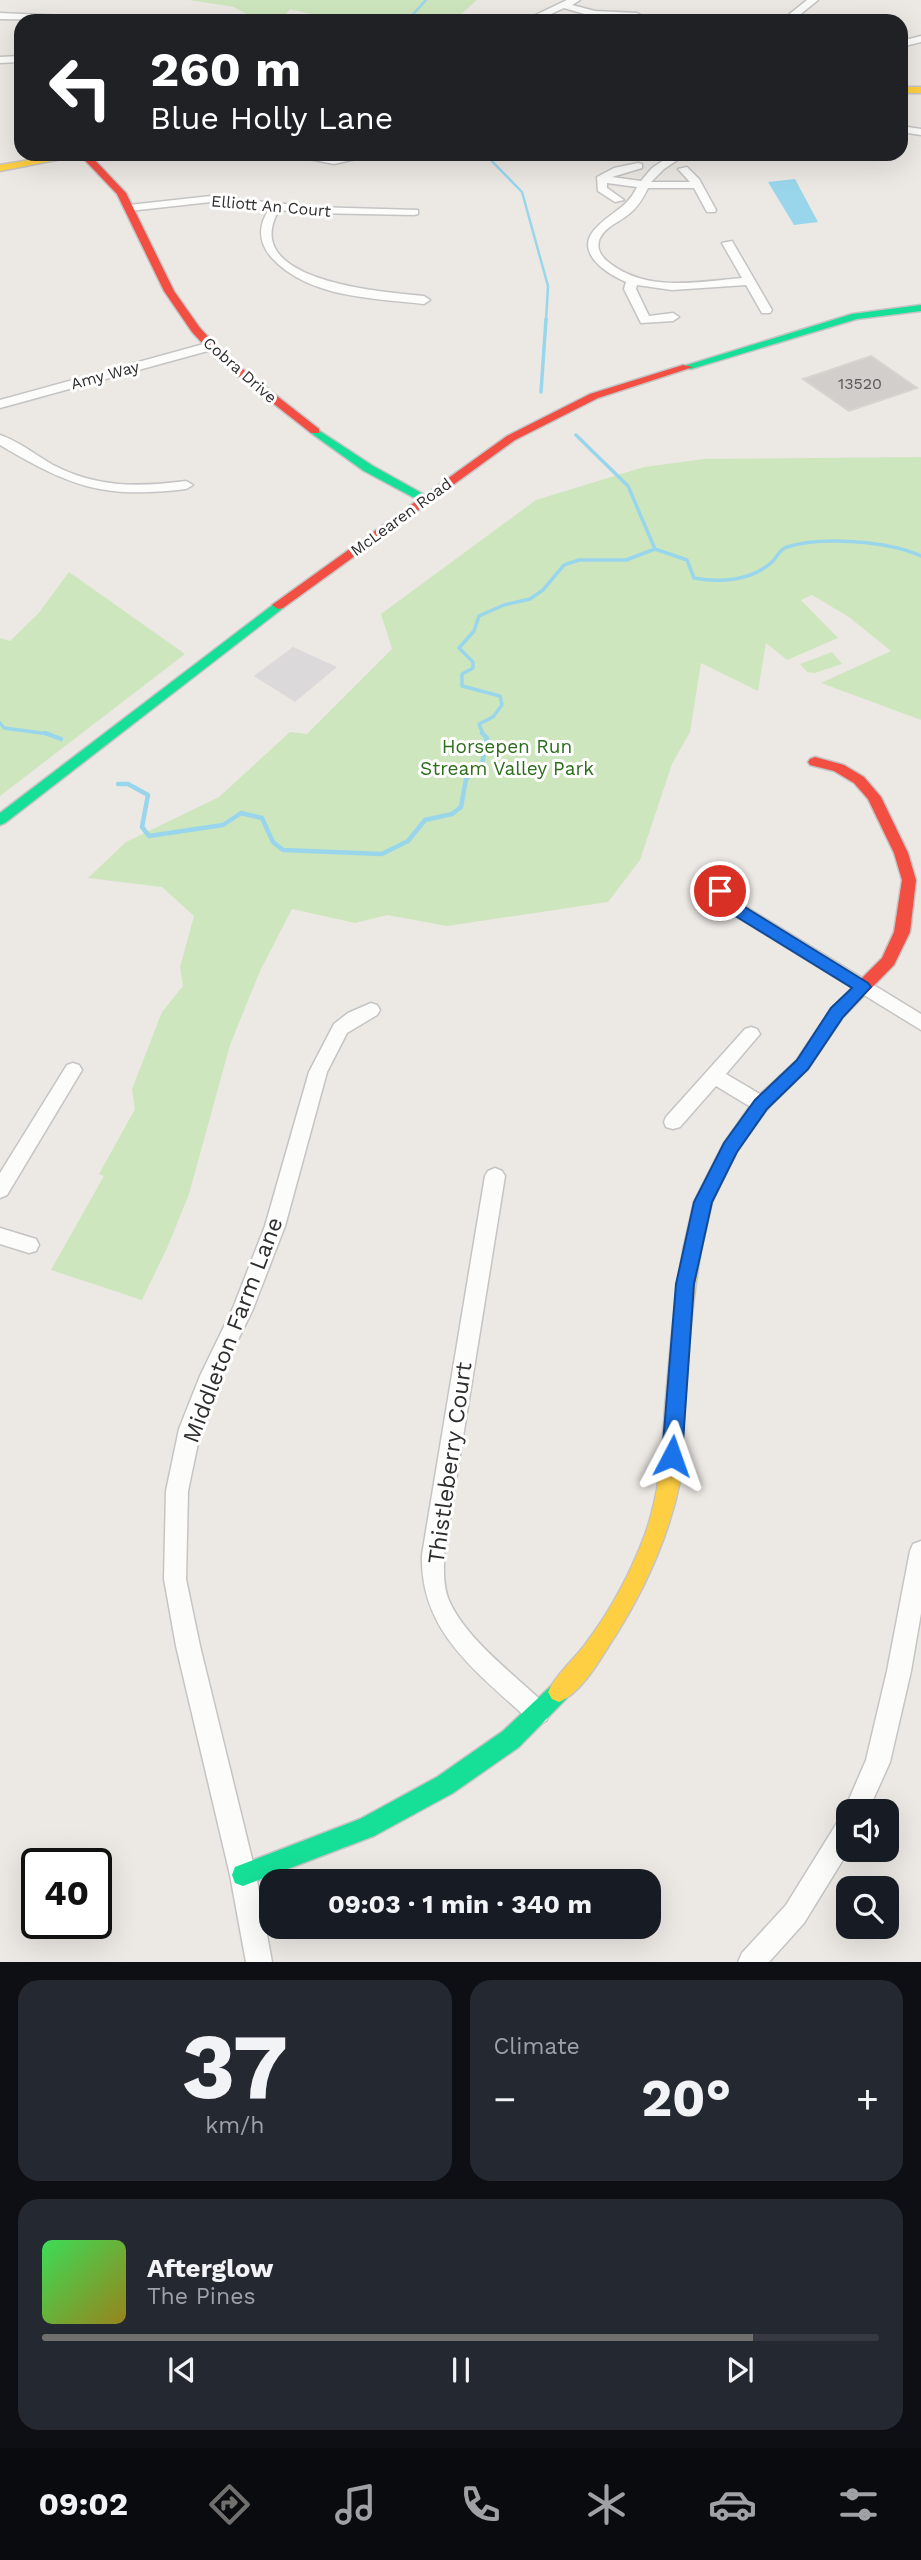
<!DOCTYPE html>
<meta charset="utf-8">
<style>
body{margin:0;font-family:"Work Sans",sans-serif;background:#242831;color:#f1f3f6;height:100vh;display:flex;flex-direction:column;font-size:26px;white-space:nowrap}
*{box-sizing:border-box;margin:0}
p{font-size:23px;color:#9ea1a6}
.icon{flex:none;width:38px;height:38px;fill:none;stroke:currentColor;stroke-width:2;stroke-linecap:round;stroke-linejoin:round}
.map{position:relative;height:1962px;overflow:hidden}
.panel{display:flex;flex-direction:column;gap:18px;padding:18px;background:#0d0f14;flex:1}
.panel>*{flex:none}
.banner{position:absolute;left:14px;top:14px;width:894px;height:147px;border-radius:21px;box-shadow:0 7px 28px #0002;background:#202124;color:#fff;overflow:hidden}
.fabs{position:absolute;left:836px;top:1799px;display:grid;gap:14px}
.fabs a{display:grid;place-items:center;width:63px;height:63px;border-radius:14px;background:#171b24;box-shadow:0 7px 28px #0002;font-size:35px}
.speed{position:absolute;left:21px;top:1848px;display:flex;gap:14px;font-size:35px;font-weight:700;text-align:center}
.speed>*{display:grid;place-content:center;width:91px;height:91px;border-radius:50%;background:#171b24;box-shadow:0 7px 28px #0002;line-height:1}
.speed .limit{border:4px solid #111;border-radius:10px;background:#fff;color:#111}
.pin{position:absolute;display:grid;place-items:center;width:60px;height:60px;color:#fff;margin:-30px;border:4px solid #fff;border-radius:50%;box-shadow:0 2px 7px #0007}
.me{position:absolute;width:77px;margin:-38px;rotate:4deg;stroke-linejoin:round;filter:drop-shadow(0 0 5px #0008)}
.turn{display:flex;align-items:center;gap:24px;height:147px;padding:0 21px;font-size:32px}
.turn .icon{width:91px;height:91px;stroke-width:2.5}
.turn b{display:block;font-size:49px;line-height:60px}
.big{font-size:52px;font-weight:700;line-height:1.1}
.panel .tile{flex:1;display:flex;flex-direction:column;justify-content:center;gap:10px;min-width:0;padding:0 24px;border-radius:21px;background:#242831}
.panel .dial{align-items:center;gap:0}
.dial b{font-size:91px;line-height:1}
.song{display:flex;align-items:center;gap:21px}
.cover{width:84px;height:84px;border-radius:10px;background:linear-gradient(135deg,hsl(130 70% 55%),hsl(50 70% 35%))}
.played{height:7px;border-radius:4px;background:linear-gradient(90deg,#706f6e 85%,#363941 85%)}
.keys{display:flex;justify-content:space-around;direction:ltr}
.heat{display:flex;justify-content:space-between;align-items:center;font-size:38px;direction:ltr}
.panel .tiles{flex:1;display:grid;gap:18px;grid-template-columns:1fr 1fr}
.tile:last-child{grid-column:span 2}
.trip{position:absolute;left:259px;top:1869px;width:402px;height:70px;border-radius:21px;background:#171b24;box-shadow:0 7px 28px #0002;font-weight:700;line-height:70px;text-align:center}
.tabs{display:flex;height:112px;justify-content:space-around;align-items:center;background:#090b0e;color:#9ea1a6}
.tabs .icon{width:49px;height:49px}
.tabs .active{color:#706f6e}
.tabs b{font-size:32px;color:#f1f3f6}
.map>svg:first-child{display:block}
.industrial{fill:#dcd9db}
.green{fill:#cee6be}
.water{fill:#99d6ec}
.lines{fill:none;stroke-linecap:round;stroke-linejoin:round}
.stream-far2{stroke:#99d6ec;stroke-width:2.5}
.stream-far1{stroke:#99d6ec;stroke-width:3.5}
.stream{stroke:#99d6ec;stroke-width:4.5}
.building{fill:#d1cecb;stroke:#d7d4d0;stroke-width:2}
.street-casing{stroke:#c5c4c5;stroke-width:3}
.fast-casing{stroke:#c5c4c5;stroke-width:3}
.slow-casing{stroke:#c5c4c5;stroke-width:3}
.jam-casing{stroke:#c5c4c5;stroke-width:3}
.street{fill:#fcfcfb;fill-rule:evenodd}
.fast{fill:#16e098;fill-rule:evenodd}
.slow{fill:#ffcf43;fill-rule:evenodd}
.jam{fill:#f24e42;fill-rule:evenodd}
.route{fill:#1a73e8;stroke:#114b97;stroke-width:2}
.labels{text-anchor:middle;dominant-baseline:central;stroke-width:6;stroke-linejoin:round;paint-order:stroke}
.far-street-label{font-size:16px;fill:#2e2e2e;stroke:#fff}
.number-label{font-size:16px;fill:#585857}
.park-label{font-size:19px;fill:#2c6e1b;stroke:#fff}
.near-street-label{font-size:23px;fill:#2e2e2e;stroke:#fff}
</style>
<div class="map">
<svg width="921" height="1962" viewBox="0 0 921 1962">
<rect width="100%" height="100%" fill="#ece8e4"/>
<path class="industrial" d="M293 647 337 667 295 702 254 676Z"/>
<g class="green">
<path d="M189 0H477L453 21H341L290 9 280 21H258L234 7Z"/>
<path d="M921 457V720L821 683 891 651 849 617 812 595 801 600 838 638 787 660 766 643 758 691 701 663 690 732 672 764 640 860 608 902 447 926 387 915 355 923 292 909 260 971 230 1045 189 1194 168 1246 142 1300 51 1270 104 1176 99 1174 135 1109 132 1089 162 1012 183 986 180 967 194 916 162 887 88 878 126 842 219 797 290 732 307 734 392 649 381 614 536 500 644 467 704 459Z"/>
<path d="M69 572 185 654 0 796V638L10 641 38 614Z"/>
<path d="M832 652 842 664 815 673 807 672 800 664Z"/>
</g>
<path class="water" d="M795 179 818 222 794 225 768 182Z"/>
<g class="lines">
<g class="stream-far2">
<path d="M407 21 426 0"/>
<path d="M485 154 522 192 548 286 546 321"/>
</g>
<g class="stream-far1">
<path d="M541 392 546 319"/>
<path d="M576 435 628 486 655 549"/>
<path d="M0 723 4 728 49 734"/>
<path d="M483 734 479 724 493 717 502 705 500 696 462 686V674L473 668V662L459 648 474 631 479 616 504 605 530 599 543 590 564 565 579 560H626L655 549 687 560 694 578C720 583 751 581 772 562 777 558 779 549 787 547 821 536 888 541 921 556"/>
</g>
<g class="stream">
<path d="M45 733 61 739"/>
<path d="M118 784H128L148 795 142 827 149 836 223 825 241 813 262 818 273 842 283 850 382 854 408 841 425 820 452 814 461 807 466 779 482 764 487 738 482 733"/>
</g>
</g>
<path class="building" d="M871 356 917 388 849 411 803 379Z"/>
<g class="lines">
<defs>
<g id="street">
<path d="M567 0H580L572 5 595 11 637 13 642 16 637 19 595 17 564 8 536 21H523Z"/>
<path d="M807 0H818L792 21H781Z"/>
<path d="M0 13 109 18 114 21 0 19Z"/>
<path d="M921 36V42L901 47V41Z"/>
<path d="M21 56V62L0 63V57Z"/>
<path d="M901 126 921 129V135L901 132Z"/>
<path d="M284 154 334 158 378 154 334 164Z"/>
<path d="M673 154H686L664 169 651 182H690L678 169 687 167 699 179 716 210 715 212H707L694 188H648C643 198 638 207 629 214 620 222 606 226 600 238 596 247 600 255 607 261 645 293 697 282 742 278L722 243 732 241 772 310 770 313H762L746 285 672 290 637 285 636 289 649 316 673 313 679 317 673 321 641 323 624 289 626 282C603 272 572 250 598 226 613 211 628 207 637 187L607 183V188L624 200 615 202 598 191 597 177 614 168 638 163 642 164V168L612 177 641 181 652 168Z"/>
<path d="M211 196 312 207 418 210V214L414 215 312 213 279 210C237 282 384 292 424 296L430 300 424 304C373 298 309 298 272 258 258 242 258 226 269 209L211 202 129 211 124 208 129 205Z"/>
<path d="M211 342 215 343V349L0 408V400Z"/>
<path d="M0 435C18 441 36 455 53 465 97 488 138 487 186 481L193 485 186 489C103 499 71 487 0 445Z"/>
<path d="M712 868 718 870 727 888 741 904 921 1014V1030L729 912 714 895 704 874Z"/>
<path d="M371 1003 377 1005 380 1010 377 1015 347 1033 327 1072 285 1226 253 1309 220 1377 201 1429 188 1491 186 1579 200 1646 256 1875 272 1962H246L230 1875 176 1646 164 1579 166 1491 179 1429 200 1376 233 1308 265 1226 309 1072 334 1024 348 1013Z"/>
<path d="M751 1027 757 1029 760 1034 726 1074 768 1099 770 1104 768 1109 761 1111 754 1109 716 1086 680 1127 673 1129 666 1127 664 1122 666 1117 745 1029Z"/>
<path d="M73 1063 79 1065 82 1070 7 1195 0 1198V1173L67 1065Z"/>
<path d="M495 1168 502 1171 505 1176 444 1555C444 1570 443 1584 448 1598 464 1638 515 1675 546 1705L550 1713 546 1721 538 1725 530 1721C478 1672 420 1633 422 1555L485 1176 488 1171Z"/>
<path d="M0 1228 36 1239 39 1245 36 1251 29 1253 0 1244Z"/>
<path d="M921 1541V1613L911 1671 890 1762 868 1811H849V1850L804 1923 769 1962H738L742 1953 786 1905 840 1818 846 1816 844 1811 866 1760 887 1671 910 1551 913 1544Z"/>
</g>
<g id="fast">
<path d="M921 305V311L857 319 691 369 681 367 852 314Z"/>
<path d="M315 428 373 466 432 499 426 503 422 502 364 471 311 433V429Z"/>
<path d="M278 601 284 605 283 608 5 823 0 825V813Z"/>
<path d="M559 1682 566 1685 570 1692 566 1699 519 1747 453 1793 374 1836 243 1886 235 1883 232 1875 235 1867 360 1819 437 1777 503 1731 552 1685Z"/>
</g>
<g id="slow">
<rect x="901" y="87" width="20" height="6"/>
<path d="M65 154H87L0 171V165Z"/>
<path d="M693 1239 699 1241 702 1246C691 1302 688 1359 684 1416 682 1438 684 1460 680 1481 668 1540 641 1597 608 1647 597 1665 579 1694 559 1702L552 1699 548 1692C556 1674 576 1658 587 1642 611 1610 631 1572 645 1535 660 1493 662 1453 665 1409 670 1355 674 1300 684 1246L687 1241Z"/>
</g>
<g id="jam">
<path d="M79 154H89L126 193 174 291 200 328 226 356 319 429V433H311L218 360 192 332 164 291 117 194Z"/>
<path d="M683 365 693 367 598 398 515 440 283 608 278 609 272 605 507 436 590 394Z"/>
<path d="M815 757 844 765 864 777 881 797 908 853 916 880 910 932 894 965 843 1017 808 1069 767 1109 736 1152 712 1202 702 1246 699 1251 693 1253 687 1251 684 1246 694 1202 724 1143 755 1099 796 1061 831 1009 882 958 894 932 902 880 894 853 868 799 854 783 834 771 810 765 808 762 810 759Z"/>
</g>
</defs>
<use href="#street" class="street-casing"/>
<use href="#fast" class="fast-casing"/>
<use href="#slow" class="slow-casing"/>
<use href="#jam" class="jam-casing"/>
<use href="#street" class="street"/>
<use href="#fast" class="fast"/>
<use href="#slow" class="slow"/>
<use href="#jam" class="jam"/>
</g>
<path class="route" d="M720 885 726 887 740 904 868 983 871 987 843 1017 808 1069 767 1109 737 1152 712 1202 694 1284 682 1456 679 1462 672 1464 665 1462 662 1456 676 1284 694 1202 724 1143 755 1100 797 1060 831 1008 852 988 729 912 713 891Z"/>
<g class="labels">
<g class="far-street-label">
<text transform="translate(271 206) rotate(5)">Elliott An Court</text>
<text transform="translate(240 370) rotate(41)">Cobra Drive</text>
<text transform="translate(105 375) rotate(-15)">Amy Way</text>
<text transform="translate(401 517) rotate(-36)">McLearen Road</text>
</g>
<g class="number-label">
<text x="860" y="383">13520</text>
</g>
<g class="park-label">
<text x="507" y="746">Horsepen Run<tspan x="507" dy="22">Stream Valley Park</tspan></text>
</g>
<g class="near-street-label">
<text transform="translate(233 1330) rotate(-69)">Middleton Farm Lane</text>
<text transform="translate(450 1463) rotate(-82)">Thistleberry Court</text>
</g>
</g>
</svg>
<div class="fabs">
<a><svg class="icon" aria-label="sound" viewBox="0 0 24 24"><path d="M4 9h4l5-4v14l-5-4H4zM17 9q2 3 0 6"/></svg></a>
<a><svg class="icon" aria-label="search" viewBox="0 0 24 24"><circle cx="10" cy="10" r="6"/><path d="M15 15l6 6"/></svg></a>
</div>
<div class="speed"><div class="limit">40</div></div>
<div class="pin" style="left:720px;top:891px;background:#d93025"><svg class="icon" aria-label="arrive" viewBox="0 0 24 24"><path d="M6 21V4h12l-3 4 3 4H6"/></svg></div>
<svg class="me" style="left:672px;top:1456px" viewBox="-20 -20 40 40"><path d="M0-17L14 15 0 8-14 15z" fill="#1a73e8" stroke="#fff" stroke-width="4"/></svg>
<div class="trip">09:03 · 1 min · 340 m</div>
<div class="banner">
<div class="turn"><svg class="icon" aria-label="left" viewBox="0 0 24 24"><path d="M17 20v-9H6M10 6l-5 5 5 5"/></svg><div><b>260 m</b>Blue Holly Lane</div></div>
</div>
</div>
<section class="panel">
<div class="tiles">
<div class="tile dial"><b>37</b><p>km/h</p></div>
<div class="tile"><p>Climate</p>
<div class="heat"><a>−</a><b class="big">20°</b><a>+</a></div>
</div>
<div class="tile">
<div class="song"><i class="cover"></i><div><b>Afterglow</b><p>The Pines</p></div></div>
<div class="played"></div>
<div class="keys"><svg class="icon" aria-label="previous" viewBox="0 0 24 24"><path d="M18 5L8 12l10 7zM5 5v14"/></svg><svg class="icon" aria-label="pause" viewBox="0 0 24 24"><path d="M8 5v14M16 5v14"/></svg><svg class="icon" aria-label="next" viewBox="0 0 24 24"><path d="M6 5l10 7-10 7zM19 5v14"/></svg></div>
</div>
</div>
</section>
<nav class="tabs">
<b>09:02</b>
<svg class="icon active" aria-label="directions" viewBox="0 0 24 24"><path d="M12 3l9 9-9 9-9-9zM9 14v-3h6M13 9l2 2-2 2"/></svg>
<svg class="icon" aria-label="music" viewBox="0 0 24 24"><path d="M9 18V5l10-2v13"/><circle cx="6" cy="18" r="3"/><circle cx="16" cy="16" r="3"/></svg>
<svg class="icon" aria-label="phone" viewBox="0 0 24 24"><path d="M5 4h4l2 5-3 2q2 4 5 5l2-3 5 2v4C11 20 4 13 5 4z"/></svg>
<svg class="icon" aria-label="climate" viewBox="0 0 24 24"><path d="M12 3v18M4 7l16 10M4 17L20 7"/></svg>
<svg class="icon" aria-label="car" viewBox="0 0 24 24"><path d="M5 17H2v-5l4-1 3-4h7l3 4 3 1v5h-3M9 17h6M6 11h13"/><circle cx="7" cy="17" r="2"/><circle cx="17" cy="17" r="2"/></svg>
<svg class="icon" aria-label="filters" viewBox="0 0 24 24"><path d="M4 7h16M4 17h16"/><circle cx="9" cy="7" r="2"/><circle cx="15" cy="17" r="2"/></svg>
</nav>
